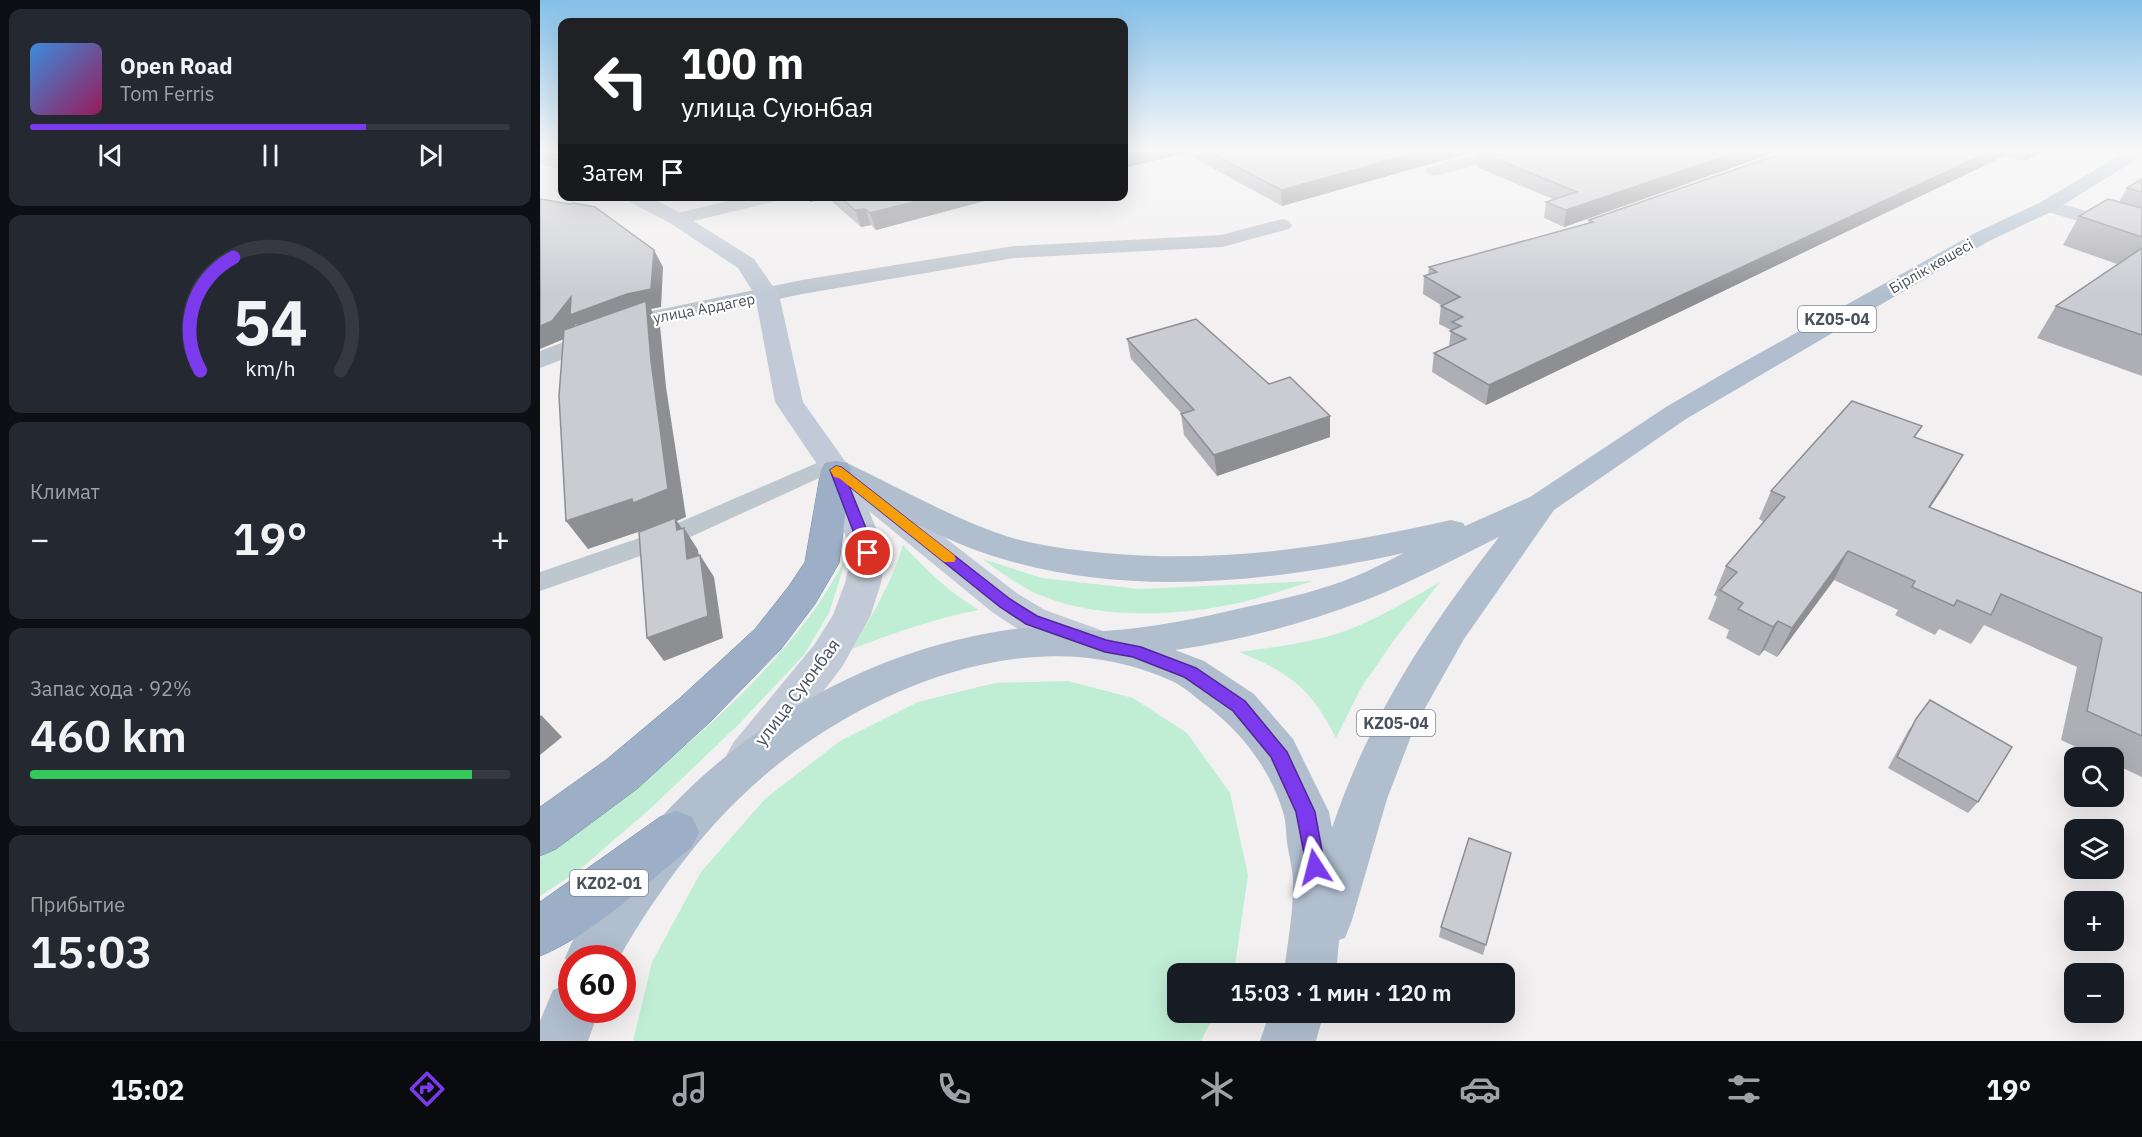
<!DOCTYPE html>
<html lang="ru">
<meta charset="utf-8">
<style>
body{margin:0;font-family:"IBM Plex Sans",sans-serif;background:#242831;color:#f1f3f6;height:100vh;display:flex;flex-direction:column;font-size:22px;white-space:nowrap}
*{box-sizing:border-box;margin:0}
p{font-size:20px;color:#9ea1a6}
.icon{flex:none;width:33px;height:33px;fill:none;stroke:currentColor;stroke-width:2;stroke-linecap:round;stroke-linejoin:round}
.map{position:relative;flex:1;overflow:hidden}
.panel{display:flex;flex-direction:column;gap:9px;padding:9px;background:#0d0f14;width:540px}
.panel>*{flex:none}
.top-card{position:absolute;left:18px;top:18px;width:570px;height:183px;border-radius:12px;box-shadow:0 6px 24px #0002;background:#202124;color:#fff;overflow:hidden}
.buttons{position:absolute;left:1524px;top:747px;display:grid;gap:12px}
.buttons a{display:grid;place-items:center;width:60px;height:60px;border-radius:12px;background:#171b24;box-shadow:0 6px 24px #0002;font-size:30px}
.speed{position:absolute;left:18px;top:945px;display:flex;gap:12px;font-size:30px;font-weight:700;text-align:center}
.speed>*{display:grid;place-content:center;width:78px;height:78px;border-radius:50%;background:#171b24;box-shadow:0 6px 24px #0002;line-height:1}
.speed .limit{border:9px solid #d22;background:#fff;color:#111}
.pin{position:absolute;display:grid;place-items:center;width:51px;height:51px;color:#fff;margin:-26px;border:3px solid #fff;border-radius:50%;box-shadow:0 2px 6px #0007}
.me{position:absolute;width:66px;margin:-33px;rotate:351deg;stroke-linejoin:round;filter:drop-shadow(0 0 4px #0008)}
.turn{display:flex;align-items:center;gap:21px;height:126px;padding:0 24px;font-size:27px}
.turn .icon{width:78px;height:78px;stroke-width:2.5}
.turn b{display:block;font-size:42px;line-height:51px}
.then{display:flex;align-items:center;height:57px;padding:0 24px;background:#0003;gap:12px;font-size:22px}
.big{font-size:45px;font-weight:600;line-height:1.1}
.panel .tile{flex:1;display:flex;flex-direction:column;justify-content:center;gap:9px;min-width:0;padding:0 21px;border-radius:12px;background:#242831}
.panel .dial{align-items:center;gap:0}
.dial svg{height:156px;overflow:visible;fill:none;stroke:#363941;stroke-width:7;stroke-linecap:round;text-anchor:middle}
.dial text{fill:#f1f3f6;stroke:none}
.song{display:flex;align-items:center;gap:18px}
.cover{width:72px;height:72px;border-radius:9px;background:linear-gradient(135deg,hsl(210 70% 55%),hsl(330 70% 35%))}
.played{height:6px;border-radius:3px;background:linear-gradient(90deg,#7c3aed 70%,#363941 70%)}
.keys{display:flex;justify-content:space-around;direction:ltr}
.heat{display:flex;justify-content:space-between;align-items:center;font-size:33px;direction:ltr}
.charge{height:9px;border-radius:4px;background:linear-gradient(90deg,#34c759 92%,#363941 0)}
.trip{position:absolute;left:627px;top:963px;width:348px;height:60px;border-radius:12px;background:#171b24;box-shadow:0 6px 24px #0002;font-weight:600;line-height:60px;text-align:center}
.tabs{display:flex;height:96px;justify-content:space-around;align-items:center;background:#090b0e;color:#9ea1a6}
.tabs .icon{width:42px;height:42px}
.tabs .current{color:#7c3aed}
.tabs b{font-size:27px;color:#f1f3f6}
main{display:flex;flex:1;min-height:0}
.map>svg:first-child{display:block}
.green{fill:#c0eed4}
.lines{fill:none;stroke-linecap:round;stroke-linejoin:round}
.trunk-casing{stroke:#748ba9;stroke-width:1}
.service{fill:#bec6ce;fill-rule:evenodd}
.minor{fill:#bec6ce;fill-rule:evenodd}
.secondary{fill:#c1cad6;fill-rule:evenodd}
.primary{fill:#b0bece;fill-rule:evenodd}
.trunk{fill:#9cafc6;fill-rule:evenodd}
.wall{fill:#aeafb5}
.shaded-wall{fill:#8d8f93}
.building{fill:#caccd2;stroke:#8d8f93;stroke-width:1.5}
.route{fill:#7c3aed;stroke:#51269a;stroke-width:1.5}
.slow{fill:#f59e0b}
.labels{text-anchor:middle;dominant-baseline:central;stroke-width:4.5;stroke-linejoin:round;paint-order:stroke}
.far-street-label{font-size:15px;fill:#48525d;stroke:#fff}
.shield{fill:#fff;stroke:#7f868e;stroke-width:1.5}
.shield-label{font-size:16px;font-weight:bold;fill:#48525d}
.street-label{font-size:18px;fill:#48525d;stroke:#fff}
</style>
<main>
<section class="panel">
<div class="tile">
<div class="song"><i class="cover"></i><div><b>Open Road</b><p>Tom Ferris</p></div></div>
<div class="played"></div>
<div class="keys"><svg class="icon" aria-label="previous" viewBox="0 0 24 24"><path d="M18 5L8 12l10 7zM5 5v14"/></svg><svg class="icon" aria-label="pause" viewBox="0 0 24 24"><path d="M8 5v14M16 5v14"/></svg><svg class="icon" aria-label="next" viewBox="0 0 24 24"><path d="M6 5l10 7-10 7zM19 5v14"/></svg></div>
</div>
<div class="tile dial"><svg viewBox="0 0 100 80">
<path d="M14 69A42 42 0 1 1 86 69"/>
<path d="M14 69A42 42 0 0 1 31 11" stroke="#7c3aed"/>
<text x="50" y="56" font-size="32" font-weight="700">54</text>
<text x="50" y="72" font-size="11">km/h</text>
</svg></div>
<div class="tile"><p>Климат</p>
<div class="heat"><a>−</a><b class="big">19°</b><a>+</a></div>
</div>
<div class="tile"><p>Запас хода · 92%</p><b class="big">460 km</b><div class="charge"></div></div>
<div class="tile"><p>Прибытие</p><b class="big">15:03</b></div>
</section>
<div class="map">
<svg width="1602" height="1041" viewBox="0 0 1602 1041">
<rect width="100%" height="100%" fill="#f2f0f0"/>
<g class="green">
<path d="M363 545C387 571 409 592 439 610 395 618 354 633 312 649 332 615 352 583 363 545Z"/>
<path d="M306 559 289 613 264 655 198 725 111 808 38 871 0 896V858C97 787 196 714 269 617 283 599 294 578 306 559Z"/>
<path d="M443 559 502 578 599 589 773 581C747 589 721 598 694 604 637 616 560 619 505 597 482 588 462 574 443 559Z"/>
<path d="M900 582 854 640 821 688 796 738C772 690 750 672 699 652 735 647 771 643 805 631 838 619 870 599 900 582Z"/>
<path d="M528 681 593 698 647 733 690 793 708 875 694 973 638 974V1012L675 1013 661 1041H93L112 962 161 872 226 798 300 741 378 702 455 683Z"/>
</g>
<g class="lines">
<defs>
<g id="trunk">
<path d="M296 461 307 463 311 470 299 563 275 604 241 649 170 722 98 788 16 849 0 856V807L66 760 140 698 215 629 249 586 265 562 281 470 285 463Z"/>
<path d="M136 811 152 817 159 832 152 847C108 882 52 935 0 956V902L120 817Z"/>
</g>
</defs>
<use href="#trunk" class="trunk-casing"/>
<path class="service" d="M293 456 301 458 304 463 301 468 135 544 0 591V572L117 532Z"/>
<g class="minor">
<path d="M4 149H22V154L0 161V150Z"/>
<path d="M956 149H983L981 153 895 176 889 175 886 171 889 167Z"/>
<path d="M208 196H243L241 200 137 225 130 223 127 219 130 215Z"/>
<path d="M1508 200 1602 227V240L1501 210 1498 206 1501 202Z"/>
<path d="M742 219 749 221 752 225 749 229 682 247 474 258 262 294 114 325 0 368V351L98 314 262 280 474 246 681 235Z"/>
</g>
<g class="secondary">
<path d="M0 154 22 160V170L0 164Z"/>
<path d="M84 196H108L144 215 214 259 239 295 263 402 312 471 321 473 478 594 505 610 566 632 571 642 566 652 552 657 479 630 452 612 329 511 346 553 341 583 330 617 302 667 223 769 208 775 193 769 186 756 193 743 274 645 293 615 305 583 312 553 281 470 235 402 215 295 198 268 130 223 86 200Z"/>
</g>
<g class="primary">
<path d="M1590 149H1602V156L1515 210 1449 241 1146 419 1014 510 924 639 875 726 847 799 812 920 805 938 799 940 796 974H744C747 945 753 916 753 887 754 873 749 857 747 842 746 832 746 821 743 812 730 768 699 729 663 703 654 696 644 687 634 682 516 626 380 669 277 736 192 791 129 871 79 958H32V974L25 958C41 919 67 883 93 850 186 734 319 652 467 630 488 627 515 626 536 628 546 629 556 632 565 631 612 628 660 618 706 607 738 600 770 593 801 582 823 574 844 563 864 553 727 583 577 600 441 552 387 533 336 502 285 477L281 470 285 463 296 461 307 463C360 488 413 519 469 537 503 547 541 551 577 554 690 563 800 545 911 520L923 523 925 526 990 497 1126 407 1193 368 1435 233 1501 202ZM959 537C888 629 829 717 792 828L789 812 753 739 714 694 664 661 635 650C700 641 766 623 826 600 872 582 916 558 959 537Z"/>
<path d="M32 982V1010H59L48 1041H0V1021L13 990Z"/>
<path d="M730 1012H784L776 1041H720Z"/>
</g>
<use href="#trunk" class="trunk"/>
</g>
<g class="wall">
<path d="M584 149H947L914 157 742 206 645 153Z"/>
<path d="M1245 149 1024 227 1004 218 1006 202 1013 199 937 167 939 152Z"/>
<path d="M1254 149H1507L1484 161 1464 156 946 405 892 372 894 353 909 346 911 330 899 324 901 305 883 294 884 276 888 275 889 267 1048 223 1049 220Z"/>
<path d="M1602 179V376L1497 338 1516 306 1577 264 1523 245 1539 216 1579 202 1587 188Z"/>
<path d="M266 196H463L336 230 331 225 321 227 288 198 270 202Z"/>
<path d="M587 339 729 384 790 437 677 476 644 435 641 414H642L591 359Z"/>
<path d="M1376 437 1407 482 1390 507 1602 593V777L1574 764V758H1559L1521 740 1537 667 1444 625 1431 644 1399 629 1395 635 1355 615 1358 610 1294 580 1237 657 1224 650 1219 656 1186 638 1189 630 1168 619 1177 597 1174 595 1186 566 1224 522 1219 519 1231 491Z"/>
<path d="M1390 700 1438 802 1428 813 1348 768 1368 731Z"/>
<path d="M971 853 943 955 899 937 901 927Z"/>
</g>
<g class="shaded-wall">
<path d="M597 149H644L645 153 584 168V152Z"/>
<path d="M890 149H947L914 157 742 206 741 190Z"/>
<path d="M1206 149H1245L1024 227 1026 210Z"/>
<path d="M1455 149H1468L1464 156 946 405 949 385Z"/>
<path d="M1490 149H1507L1484 161Z"/>
<path d="M268 196H287L288 198 270 202Z"/>
<path d="M397 196H463L336 230 330 213Z"/>
<path d="M325 209 331 225 321 227 315 210Z"/>
<path d="M114 250 123 267 121 307 111 309 120 326 126 387 146 517 137 521 144 532V528L158 550 162 581 110 528 48 549 26 521 92 499 41 333 36 324 24 339 0 349V326L31 297Z"/>
<path d="M790 416V437L677 476 674 455Z"/>
<path d="M1423 455 1407 482 1372 535 1389 507Z"/>
<path d="M1308 551 1294 580 1237 657 1252 628Z"/>
<path d="M160 555 174 577 183 638 124 661 107 638Z"/>
<path d="M1238 621 1224 650 1219 656 1233 627Z"/>
<path d="M1 715 22 737 0 755V716Z"/>
</g>
<g class="building">
<path d="M584 149H597L584 152Z"/>
<path d="M663 149H890L741 190Z"/>
<path d="M951 149H1206L1026 210 1006 202 1037 192 939 152Z"/>
<path d="M1254 149H1455L949 385 894 353 926 339 910 331 921 326 912 322 923 317 901 306 920 297 884 276 897 272 889 267 1053 222 1049 220Z"/>
<path d="M1602 179V192L1587 188Z"/>
<path d="M299 196H397L330 213 325 209 315 210Z"/>
<path d="M0 199 29 204 33 203 55 207 114 250 111 289 87 294 30 315 31 297 12 321 0 326Z"/>
<path d="M1568 199 1602 208V237L1539 216Z"/>
<path d="M1602 248V335L1516 306Z"/>
<path d="M106 301 111 361 128 489 93 503 92 499 26 521 19 396 24 330Z"/>
<path d="M656 319 729 384 750 377 790 416 674 455 641 414 654 410 587 339Z"/>
<path d="M1312 401 1382 426 1374 437 1423 455 1389 507 1602 593V736L1547 711 1562 638 1461 594 1451 615 1417 600 1414 606 1372 587 1375 581 1308 551 1252 628 1238 621 1233 627 1198 609 1203 603 1180 590 1197 572 1186 566 1245 497 1231 491Z"/>
<path d="M135 518 137 530 144 528 147 559 160 555 168 616 107 638 99 532Z"/>
<path d="M1390 700 1472 747 1438 802 1357 757 1376 719Z"/>
<path d="M929 838 971 853 946 945 901 927Z"/>
</g>
<linearGradient id="sky" x2="0" y2="1"><stop stop-color="#84c0e9"/><stop offset="0.51" stop-color="#f9f8f8"/><stop offset="1" stop-color="#f9f8f8" stop-opacity="0"/></linearGradient>
<rect width="1602" height="295" fill="url(#sky)"/>
<path class="route" d="M296 466 301 467 470 599 497 616 566 640 601 647 656 668 705 701 747 752 775 812 785 867 782 874 775 877 768 874 756 812 731 757 693 711 644 677 593 657 565 652 486 624 460 607 309 486 336 553 334 557H323L290 470Z"/>
<path class="slow" d="M296 466 301 467 414 555 416 559 414 562H404L299 478 294 477 290 470Z"/>
<g class="labels">
<g class="far-street-label">
<text transform="translate(1391 266) rotate(-30)">Бірлік көшесі</text>
<text transform="translate(164 308) rotate(-11)">улица Ардагер</text>
</g>
<g class="shield">
<rect x="1258" y="306" width="78" height="26" rx="4.5"/>
<rect x="817" y="710" width="78" height="26" rx="4.5"/>
<rect x="30" y="870" width="78" height="26" rx="4.5"/>
</g>
<g class="shield-label">
<text x="1297" y="319">KZ05-04</text>
<text x="856" y="723">KZ05-04</text>
<text x="69" y="883">KZ02-01</text>
</g>
<g class="street-label">
<text transform="translate(257 692) rotate(-53)">улица Суюнбая</text>
</g>
</g>
</svg>
<div class="buttons">
<a><svg class="icon" aria-label="search" viewBox="0 0 24 24"><circle cx="10" cy="10" r="6"/><path d="M15 15l6 6"/></svg></a>
<a><svg class="icon" aria-label="layers" viewBox="0 0 24 24"><path d="M12 4l9 5-9 5-9-5zM3 14l9 5 9-5"/></svg></a>
<a>+</a>
<a>−</a>
</div>
<div class="speed"><div class="limit">60</div></div>
<div class="pin" style="left:328px;top:553px;background:#d93025"><svg class="icon" aria-label="arrive" viewBox="0 0 24 24"><path d="M6 21V4h12l-3 4 3 4H6"/></svg></div>
<svg class="me" style="left:775px;top:867px" viewBox="-20 -20 40 40"><path d="M0-17L14 15 0 8-14 15z" fill="#7c3aed" stroke="#fff" stroke-width="4"/></svg>
<div class="trip">15:03 · 1 мин · 120 m</div>
<div class="top-card">
<div class="turn"><svg class="icon" aria-label="left" viewBox="0 0 24 24"><path d="M17 20v-9H6M10 6l-5 5 5 5"/></svg><div><b>100 m</b>улица Суюнбая</div></div>
<div class="then">Затем<svg class="icon" aria-label="arrive" viewBox="0 0 24 24"><path d="M6 21V4h12l-3 4 3 4H6"/></svg></div>
</div>
</div>
</main>
<nav class="tabs">
<b>15:02</b>
<svg class="icon current" aria-label="directions" viewBox="0 0 24 24"><path d="M12 3l9 9-9 9-9-9zM9 14v-3h6M13 9l2 2-2 2"/></svg>
<svg class="icon" aria-label="music" viewBox="0 0 24 24"><path d="M9 18V5l10-2v13"/><circle cx="6" cy="18" r="3"/><circle cx="16" cy="16" r="3"/></svg>
<svg class="icon" aria-label="phone" viewBox="0 0 24 24"><path d="M5 4h4l2 5-3 2q2 4 5 5l2-3 5 2v4C11 20 4 13 5 4z"/></svg>
<svg class="icon" aria-label="climate" viewBox="0 0 24 24"><path d="M12 3v18M4 7l16 10M4 17L20 7"/></svg>
<svg class="icon" aria-label="car" viewBox="0 0 24 24"><path d="M5 17H2v-5l4-1 3-4h7l3 4 3 1v5h-3M9 17h6M6 11h13"/><circle cx="7" cy="17" r="2"/><circle cx="17" cy="17" r="2"/></svg>
<svg class="icon" aria-label="filters" viewBox="0 0 24 24"><path d="M4 7h16M4 17h16"/><circle cx="9" cy="7" r="2"/><circle cx="15" cy="17" r="2"/></svg>
<b>19°</b>
</nav>
